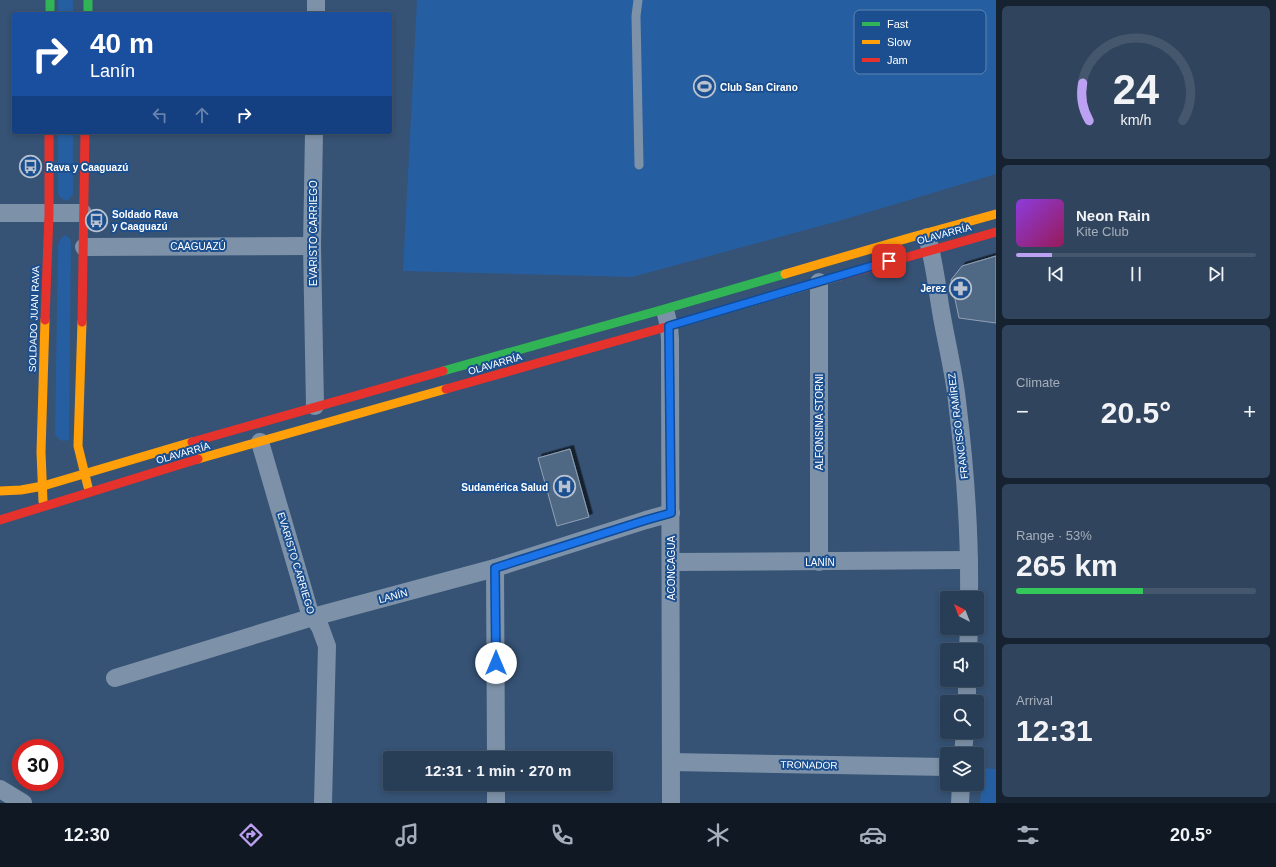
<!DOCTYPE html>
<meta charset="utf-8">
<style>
body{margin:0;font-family:Helvetica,sans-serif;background:#30455d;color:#f1f3f6;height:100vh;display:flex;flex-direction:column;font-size:15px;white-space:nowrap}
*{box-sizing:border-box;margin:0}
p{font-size:13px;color:#a5aeba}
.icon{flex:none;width:22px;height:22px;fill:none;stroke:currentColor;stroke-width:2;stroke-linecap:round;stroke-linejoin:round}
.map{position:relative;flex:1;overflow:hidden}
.drawer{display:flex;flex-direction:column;gap:6px;padding:6px;background:#162230;width:280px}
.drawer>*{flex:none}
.guide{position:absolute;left:12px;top:12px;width:380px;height:122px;border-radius:4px;box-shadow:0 2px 6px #0003,0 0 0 1px #44576d;background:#1a4fa0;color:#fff;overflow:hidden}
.needle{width:26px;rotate:318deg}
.tools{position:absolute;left:940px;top:591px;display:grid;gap:8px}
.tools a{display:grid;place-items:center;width:44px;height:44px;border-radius:4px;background:#283e57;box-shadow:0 2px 6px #0003,0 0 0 1px #44576d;font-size:20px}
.speed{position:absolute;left:12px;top:739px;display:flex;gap:8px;font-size:20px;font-weight:700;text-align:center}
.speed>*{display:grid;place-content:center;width:52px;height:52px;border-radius:50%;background:#283e57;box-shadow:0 2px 6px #0003,0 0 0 1px #44576d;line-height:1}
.speed .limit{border:6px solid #d22;background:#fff;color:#111}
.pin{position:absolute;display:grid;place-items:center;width:34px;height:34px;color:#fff;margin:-17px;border-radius:8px;box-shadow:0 2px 6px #0006}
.me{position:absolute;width:44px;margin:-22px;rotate:0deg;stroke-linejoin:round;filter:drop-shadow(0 0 3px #0008)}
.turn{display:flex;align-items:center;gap:14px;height:84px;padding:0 12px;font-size:18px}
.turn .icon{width:52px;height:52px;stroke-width:2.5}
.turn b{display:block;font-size:28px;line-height:34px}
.lanes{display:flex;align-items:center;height:38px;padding:0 12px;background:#0003;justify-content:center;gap:20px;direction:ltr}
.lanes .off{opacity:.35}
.big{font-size:30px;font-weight:700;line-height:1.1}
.drawer .tile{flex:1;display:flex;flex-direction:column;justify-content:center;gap:6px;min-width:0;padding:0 14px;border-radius:6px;background:#30455d}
.drawer .dial{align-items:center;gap:0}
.dial svg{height:104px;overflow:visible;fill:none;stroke:#44576d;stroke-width:7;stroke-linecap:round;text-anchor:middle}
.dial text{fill:#f1f3f6;stroke:none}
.song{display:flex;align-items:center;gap:12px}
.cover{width:48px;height:48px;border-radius:6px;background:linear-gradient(135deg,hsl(270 70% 55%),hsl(330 70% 35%))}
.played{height:4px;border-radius:2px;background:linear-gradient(90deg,#bca0f2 15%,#44576d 15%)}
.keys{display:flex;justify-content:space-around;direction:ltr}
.heat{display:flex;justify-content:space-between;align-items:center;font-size:22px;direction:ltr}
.charge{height:6px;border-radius:3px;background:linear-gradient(90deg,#34c759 53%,#44576d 0)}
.trip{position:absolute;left:383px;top:751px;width:230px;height:40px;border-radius:4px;background:#283e57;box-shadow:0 2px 6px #0003,0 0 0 1px #44576d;font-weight:700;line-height:40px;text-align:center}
.menu{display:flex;height:64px;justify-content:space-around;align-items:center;background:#101923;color:#a5aeba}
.menu .icon{width:28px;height:28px}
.menu .active{color:#bca0f2}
.menu b{font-size:18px;color:#f1f3f6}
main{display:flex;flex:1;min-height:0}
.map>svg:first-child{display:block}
.green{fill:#265fa1}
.building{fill:#506783;stroke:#92a2b6;filter:url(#shadow)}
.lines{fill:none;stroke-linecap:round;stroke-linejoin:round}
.lane{stroke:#7d92a8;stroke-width:9}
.street{stroke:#7d92a8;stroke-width:18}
.fast{stroke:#30b455;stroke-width:9}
.slow{stroke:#ff9f0a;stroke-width:9}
.jam{stroke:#e5322d;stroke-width:9}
.route-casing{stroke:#114b97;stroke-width:10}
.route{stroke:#1a73e8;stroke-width:7}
.labels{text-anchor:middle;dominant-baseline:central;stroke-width:4;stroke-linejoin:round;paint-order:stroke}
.poi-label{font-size:10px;font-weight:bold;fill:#fff;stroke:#1b4f8f;text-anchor:start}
.street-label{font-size:10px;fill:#fff;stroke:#1b4f8f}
.key{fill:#1b4f8f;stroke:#5f84b1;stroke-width:1}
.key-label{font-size:11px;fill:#fff}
</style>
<main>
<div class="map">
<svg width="996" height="803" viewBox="0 0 996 803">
<defs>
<filter id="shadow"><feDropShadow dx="3.5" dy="-3.5" stdDeviation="0" flood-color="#0009"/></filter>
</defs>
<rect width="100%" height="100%" fill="#365274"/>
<g class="green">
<rect x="58" y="0" width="15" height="14"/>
<path d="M417 0H996V174L839 221 632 277 403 271Z"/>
<path d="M58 132H73V194L70 198 66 201 61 198 58 194Z"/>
<path d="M64 235 70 238 71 244 69 440 63 441 59 439 55 434 58 245 60 240Z"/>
<path d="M984 768 996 769V803H980Z"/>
</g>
<g class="building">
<path d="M996 256V323L959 318 951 280 962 266Z"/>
<path d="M570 449 589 517 557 526 538 458Z"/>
</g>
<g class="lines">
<path class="lane" d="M638 0 636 16 639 165"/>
<g class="street">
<path d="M316 14V0"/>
<path d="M314 132 312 246 315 406"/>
<path d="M0 213H83"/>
<path d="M927 237C935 263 937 290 942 317 947 345 954 373 957 401 965 466 970 532 969 598"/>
<path d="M84 247 312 246"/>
<path d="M666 314 669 326 670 340 671 803"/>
<path d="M260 442 309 610 320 627 327 646 323 803"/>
<path d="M671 562 969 560"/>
<path d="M819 562V282"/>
<path d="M495 568 496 758"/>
<path d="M968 650 969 628"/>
<path d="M115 678 313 617 495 568 646 520 671 513"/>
<path d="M967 702V680"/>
<path d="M963 754 965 732"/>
<path d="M671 762 947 767"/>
<path d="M496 784V803"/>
<path d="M0 789 23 803"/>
<path d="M960 803 961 784"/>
</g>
<g class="fast">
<path d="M50 0V14"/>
<path d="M88 0V14"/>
<path d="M443 371 661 310 785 274"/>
</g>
<g class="slow">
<path d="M785 274 912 237 996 214"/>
<path d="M82 322 78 446 88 487"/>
<path d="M673 325 840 276"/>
<path d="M198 459 446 389"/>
<path d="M0 491 21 490 43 486 192 442"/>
<path d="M43 501 41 452 45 320"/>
</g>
<g class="jam">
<path d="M840 276 996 232"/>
<path d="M45 320 49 214V132"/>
<path d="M82 322 85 132"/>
<path d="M446 389 673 325"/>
<path d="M192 442 443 371"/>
<path d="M0 520 198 459"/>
</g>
</g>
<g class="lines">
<defs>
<path id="route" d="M496 663 495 568 646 520 671 513 669 326 889 261"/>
</defs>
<use href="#route" class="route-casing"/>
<use href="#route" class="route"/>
</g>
<defs>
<symbol id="stadium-ring" viewBox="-11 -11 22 22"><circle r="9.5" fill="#1b4f8f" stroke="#b9c2ce" stroke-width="1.5"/><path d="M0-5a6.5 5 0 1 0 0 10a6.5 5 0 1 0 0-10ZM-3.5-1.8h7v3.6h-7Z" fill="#b9c2ce"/></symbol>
<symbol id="bus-ring" viewBox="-11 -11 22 22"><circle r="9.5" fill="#1b4f8f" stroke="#b9c2ce" stroke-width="1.5"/><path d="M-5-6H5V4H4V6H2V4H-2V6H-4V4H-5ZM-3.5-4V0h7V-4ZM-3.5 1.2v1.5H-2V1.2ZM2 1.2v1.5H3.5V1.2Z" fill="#b9c2ce"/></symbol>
<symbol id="pharmacy-ring" viewBox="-11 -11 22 22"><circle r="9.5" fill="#1b4f8f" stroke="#b9c2ce" stroke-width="1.5"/><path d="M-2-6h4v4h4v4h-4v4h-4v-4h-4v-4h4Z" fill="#b9c2ce"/></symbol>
<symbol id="hospital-ring" viewBox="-11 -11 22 22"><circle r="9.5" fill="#1b4f8f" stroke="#b9c2ce" stroke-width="1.5"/><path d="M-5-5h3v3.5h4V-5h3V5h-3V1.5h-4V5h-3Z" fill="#b9c2ce"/></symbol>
</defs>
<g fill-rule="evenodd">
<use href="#stadium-ring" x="692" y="74" width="25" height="25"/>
<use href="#bus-ring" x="18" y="154" width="25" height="25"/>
<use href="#bus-ring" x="84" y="208" width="25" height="25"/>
<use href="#pharmacy-ring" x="948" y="276" width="25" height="25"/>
<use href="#hospital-ring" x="552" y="474" width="25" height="25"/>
</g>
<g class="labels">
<g class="poi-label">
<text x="720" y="87">Club San Cirano</text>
<text x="46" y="167">Rava y Caaguazú</text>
<text x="112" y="214">Soldado Rava<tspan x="112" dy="12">y Caaguazú</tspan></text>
<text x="946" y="288" text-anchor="end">Jerez</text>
<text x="548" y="487" text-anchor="end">Sudamérica Salud</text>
</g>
<g class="street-label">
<text transform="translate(313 233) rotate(-90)">EVARISTO CARRIEGO</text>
<text transform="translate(944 234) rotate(-15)">OLAVARRÍA</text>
<text x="198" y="246">CAAGUAZÚ</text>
<text transform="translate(34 319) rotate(-88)">SOLDADO JUAN RAVA</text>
<text transform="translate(495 364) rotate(-16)">OLAVARRÍA</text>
<text transform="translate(819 422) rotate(-90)">ALFONSINA STORNI</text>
<text transform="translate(958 426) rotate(-97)">FRANCISCO RAMÍREZ</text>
<text transform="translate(183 453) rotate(-16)">OLAVARRÍA</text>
<text x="820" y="562">LANÍN</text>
<text transform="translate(296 563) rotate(73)">EVARISTO CARRIEGO</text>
<text transform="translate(671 568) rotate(-90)">ACONCAGUA</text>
<text transform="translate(393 596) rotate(-15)">LANÍN</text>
<text transform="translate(809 765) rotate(1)">TRONADOR</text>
</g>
</g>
<rect x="854" y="10" width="132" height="64" rx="6" class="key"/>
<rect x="862" y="22" width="18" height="4" fill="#30b455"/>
<rect x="862" y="40" width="18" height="4" fill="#ff9f0a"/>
<rect x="862" y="58" width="18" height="4" fill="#e5322d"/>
<g class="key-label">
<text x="887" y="28">Fast</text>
<text x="887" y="46">Slow</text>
<text x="887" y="64">Jam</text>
</g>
</svg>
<div class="tools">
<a><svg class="needle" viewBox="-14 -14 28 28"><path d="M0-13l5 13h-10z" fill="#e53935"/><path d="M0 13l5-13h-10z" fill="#a5aeba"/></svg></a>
<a><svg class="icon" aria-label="sound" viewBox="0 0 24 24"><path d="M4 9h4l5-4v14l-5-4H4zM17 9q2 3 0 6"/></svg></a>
<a><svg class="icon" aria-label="search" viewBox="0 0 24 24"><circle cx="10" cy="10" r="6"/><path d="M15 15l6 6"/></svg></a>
<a><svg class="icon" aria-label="layers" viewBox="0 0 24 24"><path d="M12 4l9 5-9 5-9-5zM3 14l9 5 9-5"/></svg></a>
</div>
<div class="speed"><div class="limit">30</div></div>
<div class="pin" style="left:889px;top:261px;background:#d93025"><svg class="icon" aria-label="arrive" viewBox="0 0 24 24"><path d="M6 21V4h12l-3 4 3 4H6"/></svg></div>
<svg class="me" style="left:496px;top:663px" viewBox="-20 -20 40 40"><circle r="19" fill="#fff"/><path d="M0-13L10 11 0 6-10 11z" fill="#1a73e8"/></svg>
<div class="trip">12:31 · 1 min · 270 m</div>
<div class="guide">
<div class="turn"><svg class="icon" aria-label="right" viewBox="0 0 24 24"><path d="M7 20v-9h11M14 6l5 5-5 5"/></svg><div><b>40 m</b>Lanín</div></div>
<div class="lanes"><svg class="icon off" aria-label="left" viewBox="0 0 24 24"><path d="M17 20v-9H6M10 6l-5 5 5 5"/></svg><svg class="icon off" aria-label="ahead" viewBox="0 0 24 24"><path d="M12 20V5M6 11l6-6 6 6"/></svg><svg class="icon" aria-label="right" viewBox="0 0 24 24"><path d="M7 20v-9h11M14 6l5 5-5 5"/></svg></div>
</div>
</div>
<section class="drawer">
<div class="tile dial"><svg viewBox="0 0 100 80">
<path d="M14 69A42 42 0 1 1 86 69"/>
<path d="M14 69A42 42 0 0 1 9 40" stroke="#bca0f2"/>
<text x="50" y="56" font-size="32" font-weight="700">24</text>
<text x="50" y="72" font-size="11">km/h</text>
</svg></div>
<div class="tile">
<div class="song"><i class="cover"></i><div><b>Neon Rain</b><p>Kite Club</p></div></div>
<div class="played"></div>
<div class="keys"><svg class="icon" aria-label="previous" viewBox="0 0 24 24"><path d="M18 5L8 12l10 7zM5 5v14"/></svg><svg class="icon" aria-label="pause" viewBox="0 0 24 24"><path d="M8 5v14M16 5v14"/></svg><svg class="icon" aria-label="next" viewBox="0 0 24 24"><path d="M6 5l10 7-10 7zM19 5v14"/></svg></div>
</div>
<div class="tile"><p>Climate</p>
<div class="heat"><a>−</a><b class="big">20.5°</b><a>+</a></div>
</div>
<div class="tile"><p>Range · 53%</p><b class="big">265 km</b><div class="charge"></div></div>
<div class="tile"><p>Arrival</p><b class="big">12:31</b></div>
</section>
</main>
<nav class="menu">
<b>12:30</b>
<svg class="icon active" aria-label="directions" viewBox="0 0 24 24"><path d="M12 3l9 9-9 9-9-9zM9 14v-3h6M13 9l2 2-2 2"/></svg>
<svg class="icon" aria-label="music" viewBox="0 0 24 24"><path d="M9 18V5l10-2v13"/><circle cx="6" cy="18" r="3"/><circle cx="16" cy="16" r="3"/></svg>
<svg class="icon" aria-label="phone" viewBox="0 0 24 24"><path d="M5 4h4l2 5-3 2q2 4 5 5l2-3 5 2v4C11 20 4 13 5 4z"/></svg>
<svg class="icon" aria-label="climate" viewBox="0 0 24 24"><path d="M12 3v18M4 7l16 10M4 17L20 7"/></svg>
<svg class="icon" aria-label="car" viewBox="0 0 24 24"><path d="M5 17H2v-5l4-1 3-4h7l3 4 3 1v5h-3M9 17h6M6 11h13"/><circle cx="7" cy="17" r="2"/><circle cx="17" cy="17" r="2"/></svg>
<svg class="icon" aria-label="filters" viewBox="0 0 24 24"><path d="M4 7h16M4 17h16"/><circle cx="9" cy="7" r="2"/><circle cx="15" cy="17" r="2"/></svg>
<b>20.5°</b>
</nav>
